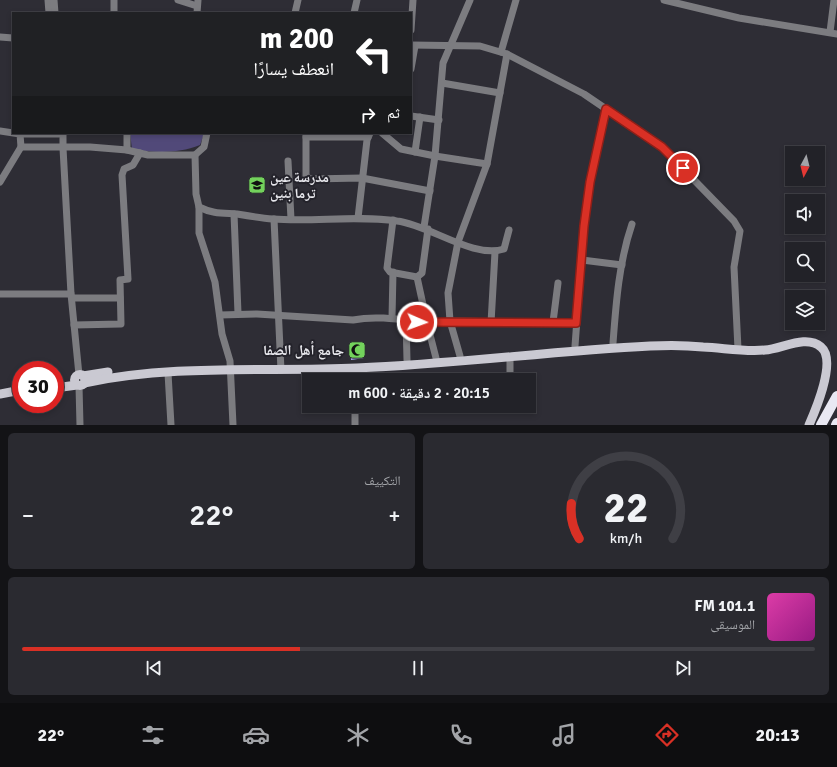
<!DOCTYPE html>
<html lang="ar">
<meta charset="utf-8">
<style>
body{margin:0;font-family:Signika,"Noto Naskh Arabic",sans-serif;background:#2a2a30;color:#f1f3f6;direction:rtl;height:100vh;display:flex;flex-direction:column;font-size:15px;white-space:nowrap}
*{box-sizing:border-box;margin:0}
p{font-size:13px;color:#a2a4a8}
.icon{flex:none;width:22px;height:22px;fill:none;stroke:currentColor;stroke-width:2;stroke-linecap:round;stroke-linejoin:round}
.map{position:relative;height:425px;overflow:hidden;direction:ltr}
.details{display:flex;flex-direction:column;gap:8px;padding:8px;background:#131316;flex:1}
.details>*{flex:none}
.guide{position:absolute;left:12px;top:12px;width:400px;height:122px;border-radius:0px;box-shadow:0 2px 6px #0003,0 0 0 1px #3f3f45;direction:rtl;background:#202124;color:#fff;overflow:hidden}
.needle{width:26px;rotate:187deg}
.buttons{position:absolute;left:785px;top:146px;display:grid;gap:8px}
.buttons a{display:grid;place-items:center;width:40px;height:40px;border-radius:0px;background:#222228;box-shadow:0 2px 6px #0003,0 0 0 1px #3f3f45;font-size:20px}
.speed{position:absolute;left:12px;top:361px;display:flex;gap:8px;font-size:20px;font-weight:700;text-align:center}
.speed>*{display:grid;place-content:center;width:52px;height:52px;border-radius:50%;background:#222228;box-shadow:0 2px 6px #0003,0 0 0 1px #3f3f45;line-height:1}
.speed .limit{border:6px solid #d22;background:#fff;color:#111}
.pin{position:absolute;display:grid;place-items:center;width:34px;height:34px;color:#fff;margin:-17px;border:2px solid #fff;border-radius:50%;box-shadow:0 1px 4px #0007}
.me{position:absolute;width:44px;margin:-22px;rotate:92deg;stroke-linejoin:round;filter:drop-shadow(0 0 3px #0008)}
.turn{display:flex;align-items:center;gap:14px;height:84px;padding:0 12px;font-size:18px}
.turn .icon{width:52px;height:52px;stroke-width:2.5}
.turn b{display:block;font-size:28px;line-height:34px}
.then{display:flex;align-items:center;height:38px;padding:0 12px;background:#0003;gap:8px;font-size:15px}
.big{font-size:30px;font-weight:600;line-height:1.1}
.details .widget{flex:1;display:flex;flex-direction:column;justify-content:center;gap:6px;min-width:0;padding:0 14px;border-radius:6px;background:#2a2a30}
.details .dial{align-items:center;gap:0}
.dial svg{height:104px;overflow:visible;fill:none;stroke:#3f3f45;stroke-width:7;stroke-linecap:round;text-anchor:middle}
.dial text{fill:#f1f3f6;stroke:none}
.song{display:flex;align-items:center;gap:12px}
.cover{width:48px;height:48px;border-radius:6px;background:linear-gradient(135deg,hsl(320 70% 55%),hsl(310 70% 35%))}
.played{height:4px;border-radius:2px;background:linear-gradient(90deg,#d93025 35%,#3f3f45 35%)}
.keys{display:flex;justify-content:space-around;direction:ltr}
.heat{display:flex;justify-content:space-between;align-items:center;font-size:22px;direction:ltr}
.details .tiles{flex:1;display:grid;gap:8px;grid-template-columns:1fr 1fr}
.widget:last-child{grid-column:span 2}
.trip{position:absolute;left:302px;top:373px;width:234px;height:40px;border-radius:0px;background:#222228;box-shadow:0 2px 6px #0003,0 0 0 1px #3f3f45;font-weight:600;line-height:40px;text-align:center;direction:rtl}
.menu{display:flex;height:64px;justify-content:space-around;align-items:center;background:#0e0e10;color:#a2a4a8}
.menu .icon{width:28px;height:28px}
.menu .active{color:#d93025}
.menu b{font-size:18px;color:#f1f3f6}
.map>svg:first-child{display:block}
.green{fill:#514979}
.building{fill:#b2a6fb}
.lines{fill:none;stroke-linecap:round;stroke-linejoin:round}
.minor{stroke:#7c7c80;stroke-width:7}
.major{stroke:#cac9d2;stroke-width:9}
.highway{stroke:#e9e8f3;stroke-width:10}
.route-casing{stroke:#8d1f18;stroke-width:10}
.route{stroke:#d93025;stroke-width:7}
.labels{text-anchor:middle;dominant-baseline:central;stroke-width:4;stroke-linejoin:round;paint-order:stroke}
.poi-label{font-size:14px;font-weight:bold;fill:#e7e7ec;stroke:#24232b;text-anchor:start}
</style>
<div class="map">
<svg width="837" height="425" viewBox="0 0 837 425">
<rect width="100%" height="100%" fill="#2e2d35"/>
<path class="green" d="M130 133H204V134L200 145C177 154 155 153 132 149Z"/>
<path class="building" d="M350 342H363L364 358 351 360Z"/>
<g class="lines">
<g class="minor">
<path d="M48 0 49 13"/>
<path d="M54 0 55 13"/>
<path d="M178 0 197 6"/>
<path d="M470 0 443 63 435 156 487 164"/>
<path d="M664 0 739 18 837 34"/>
<path d="M114 13V0"/>
<path d="M197 13 198 0"/>
<path d="M295 13 298 0"/>
<path d="M354 13 357 0"/>
<path d="M411 30 413 0"/>
<path d="M830 32 834 0"/>
<path d="M0 37 13 38"/>
<path d="M411 45 480 46 507 54 584 94 662 147 734 221 740 231 734 267 738 349"/>
<path d="M501 52 516 0"/>
<path d="M411 69 415 46"/>
<path d="M442 83 500 93"/>
<path d="M411 116 439 120"/>
<path d="M0 131 20 134 21 147 0 182"/>
<path d="M63 133V148L71 294 79 375"/>
<path d="M127 133V150"/>
<path d="M207 133 204 147 195 155 196 194 199 207C213 214 222 213 237 214 249 216 261 218 273 219 315 222 356 215 397 221 430 225 473 259 504 249L509 230"/>
<path d="M306 133V176L310 179 362 178 430 191"/>
<path d="M382 133 401 149 435 156 424 227"/>
<path d="M20 134H59"/>
<path d="M306 137H368"/>
<path d="M21 147H90L127 150 148 155H195"/>
<path d="M415 152 420 117"/>
<path d="M288 161 291 219"/>
<path d="M199 207V233L215 282 222 334 230 361 233 425"/>
<path d="M234 214 238 313"/>
<path d="M358 218 367 140 370 133"/>
<path d="M274 219 281 370"/>
<path d="M393 220 387 268 390 272 417 277 422 273 428 229"/>
<path d="M582 260 622 265"/>
<path d="M0 294H71"/>
<path d="M72 298H120"/>
<path d="M220 315 257 314 353 320C378 315 402 320 427 323L417 277"/>
<path d="M392 318 393 272"/>
<path d="M406 320 407 360"/>
<path d="M553 322 558 283"/>
<path d="M491 323 495 252"/>
<path d="M74 325 121 324 120 280 128 279 122 175 124 169 133 165 140 153"/>
<path d="M613 343C616 303 619 262 632 224"/>
<path d="M575 346 584 226 590 182 606 109"/>
<path d="M460 356 450 321 448 293 458 242 487 164 507 54"/>
<path d="M436 358 427 323 450 321 576 323"/>
<path d="M355 369V380"/>
<path d="M168 373 171 425"/>
<path d="M510 380V357"/>
<path d="M79 386 80 425"/>
<path d="M355 406V425"/>
</g>
<g class="major">
<circle cx="80" cy="380" r="5.5"/>
<path d="M83 376 108 372"/>
<path d="M84 383C173 364 266 372 357 368 455 364 552 351 650 346 668 345 685 345 703 347 724 348 745 352 765 350 782 349 806 334 821 347 837 360 816 409 809 425"/>
<path d="M55 388 77 385"/>
<path d="M0 394 21 390"/>
</g>
<g class="highway">
<path d="M821 425 837 396"/>
<path d="M836 425 837 423"/>
</g>
</g>
<g class="lines">
<defs>
<path id="route" d="M417 322 576 323 584 226 590 182 606 109 662 147 683 168"/>
</defs>
<use href="#route" class="route-casing"/>
<use href="#route" class="route"/>
</g>
<defs>
<symbol id="school-square" viewBox="-11 -11 22 22"><rect x="-9" y="-9" width="18" height="18" rx="4" fill="#73d25c" stroke="#24232b"/><path d="M0-5L7-2L0 1L-7-2ZM-4 1L0 2.5L4 1V4Q0 6-4 4Z" fill="#111"/></symbol>
<symbol id="mosque-square" viewBox="-11 -11 22 22"><rect x="-9" y="-9" width="18" height="18" rx="4" fill="#73d25c" stroke="#24232b"/><path d="M3.5-4.9A6 6 0 1 0 3.5 4.9A5 5 0 1 1 3.5-4.9Z" fill="#111"/></symbol>
</defs>
<g fill-rule="evenodd">
<use href="#school-square" x="247" y="175" width="20" height="20"/>
<use href="#mosque-square" x="347" y="340" width="20" height="20"/>
</g>
<g class="labels">
<g class="poi-label">
<text x="270" y="177">مدرسة عين<tspan x="270" dy="16">ترما بنين</tspan></text>
<text x="344" y="350" text-anchor="end">جامع أهل الصفا</text>
</g>
</g>
</svg>
<div class="buttons">
<a><svg class="needle" viewBox="-14 -14 28 28"><path d="M0-13l5 13h-10z" fill="#e53935"/><path d="M0 13l5-13h-10z" fill="#a2a4a8"/></svg></a>
<a><svg class="icon" aria-label="sound" viewBox="0 0 24 24"><path d="M4 9h4l5-4v14l-5-4H4zM17 9q2 3 0 6"/></svg></a>
<a><svg class="icon" aria-label="search" viewBox="0 0 24 24"><circle cx="10" cy="10" r="6"/><path d="M15 15l6 6"/></svg></a>
<a><svg class="icon" aria-label="layers" viewBox="0 0 24 24"><path d="M12 4l9 5-9 5-9-5zM3 14l9 5 9-5"/></svg></a>
</div>
<div class="speed"><div class="limit">30</div></div>
<div class="pin" style="left:683px;top:168px;background:#d93025"><svg class="icon" aria-label="arrive" viewBox="0 0 24 24"><path d="M6 21V4h12l-3 4 3 4H6"/></svg></div>
<svg class="me" style="left:417px;top:322px" viewBox="-20 -20 40 40"><circle r="17" fill="#d93025" stroke="#fff" stroke-width="3"/><path d="M0-11L8 9 0 5-8 9z" fill="#fff"/></svg>
<div class="trip">20:15 · 2 دقيقة · 600 m</div>
<div class="guide">
<div class="turn"><svg class="icon" aria-label="left" viewBox="0 0 24 24"><path d="M17 20v-9H6M10 6l-5 5 5 5"/></svg><div><b>200 m</b>انعطف يسارًا</div></div>
<div class="then">ثم<svg class="icon" aria-label="right" viewBox="0 0 24 24"><path d="M7 20v-9h11M14 6l5 5-5 5"/></svg></div>
</div>
</div>
<section class="details">
<div class="tiles">
<div class="widget dial"><svg viewBox="0 0 100 80">
<path d="M14 69A42 42 0 1 1 86 69"/>
<path d="M14 69A42 42 0 0 1 8 42" stroke="#d93025"/>
<text x="50" y="56" font-size="32" font-weight="700">22</text>
<text x="50" y="72" font-size="11">km/h</text>
</svg></div>
<div class="widget"><p>التكييف</p>
<div class="heat"><a>−</a><b class="big">22°</b><a>+</a></div>
</div>
<div class="widget">
<div class="song"><i class="cover"></i><div><b>101.1 FM</b><p>الموسيقى</p></div></div>
<div class="played"></div>
<div class="keys"><svg class="icon" aria-label="previous" viewBox="0 0 24 24"><path d="M18 5L8 12l10 7zM5 5v14"/></svg><svg class="icon" aria-label="pause" viewBox="0 0 24 24"><path d="M8 5v14M16 5v14"/></svg><svg class="icon" aria-label="next" viewBox="0 0 24 24"><path d="M6 5l10 7-10 7zM19 5v14"/></svg></div>
</div>
</div>
</section>
<nav class="menu">
<b>20:13</b>
<svg class="icon active" aria-label="directions" viewBox="0 0 24 24"><path d="M12 3l9 9-9 9-9-9zM9 14v-3h6M13 9l2 2-2 2"/></svg>
<svg class="icon" aria-label="music" viewBox="0 0 24 24"><path d="M9 18V5l10-2v13"/><circle cx="6" cy="18" r="3"/><circle cx="16" cy="16" r="3"/></svg>
<svg class="icon" aria-label="phone" viewBox="0 0 24 24"><path d="M5 4h4l2 5-3 2q2 4 5 5l2-3 5 2v4C11 20 4 13 5 4z"/></svg>
<svg class="icon" aria-label="climate" viewBox="0 0 24 24"><path d="M12 3v18M4 7l16 10M4 17L20 7"/></svg>
<svg class="icon" aria-label="car" viewBox="0 0 24 24"><path d="M5 17H2v-5l4-1 3-4h7l3 4 3 1v5h-3M9 17h6M6 11h13"/><circle cx="7" cy="17" r="2"/><circle cx="17" cy="17" r="2"/></svg>
<svg class="icon" aria-label="filters" viewBox="0 0 24 24"><path d="M4 7h16M4 17h16"/><circle cx="9" cy="7" r="2"/><circle cx="15" cy="17" r="2"/></svg>
<b>22°</b>
</nav>
